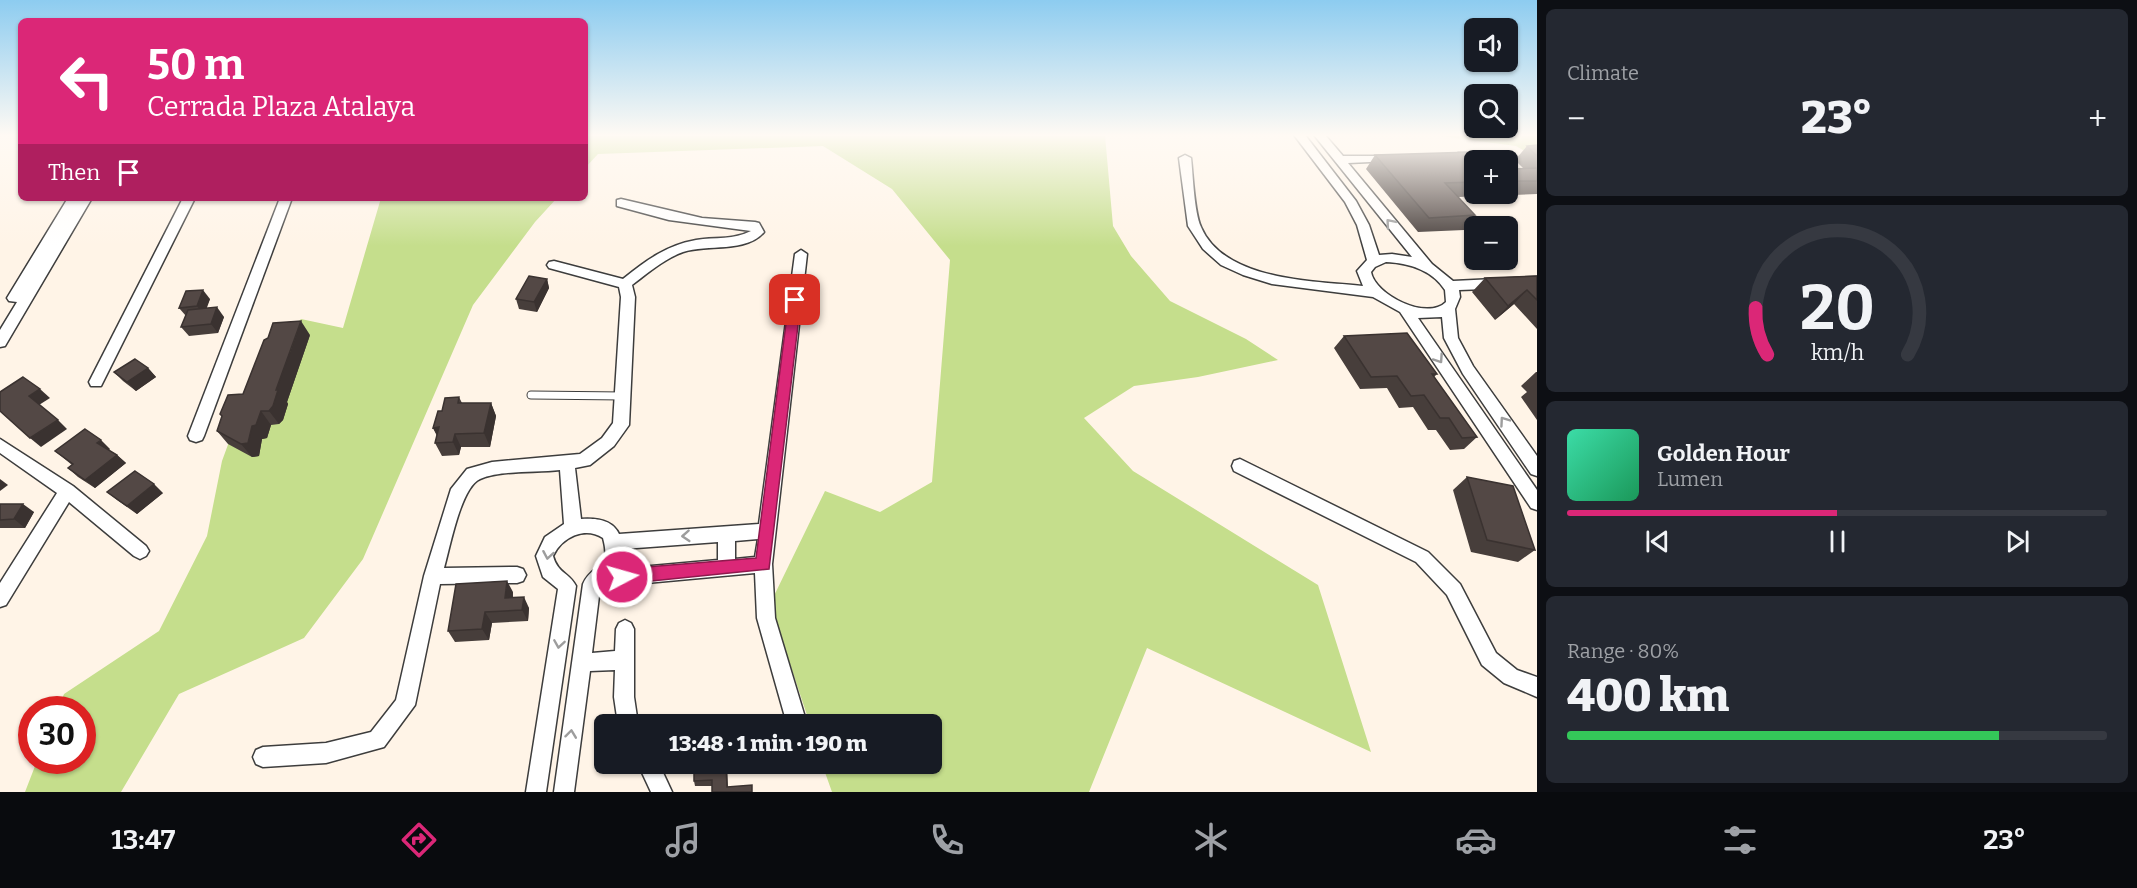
<!DOCTYPE html>
<meta charset="utf-8">
<style>
body{margin:0;font-family:Bitter,serif;background:#242831;color:#f1f3f6;height:100vh;display:flex;flex-direction:column;font-size:22px;white-space:nowrap}
*{box-sizing:border-box;margin:0}
p{font-size:20px;color:#9ea1a6}
.icon{flex:none;width:33px;height:33px;fill:none;stroke:currentColor;stroke-width:2;stroke-linecap:round;stroke-linejoin:round}
.map{position:relative;flex:1;overflow:hidden}
.details{display:flex;flex-direction:column;gap:9px;padding:9px;background:#0d0f14;width:600px}
.details>*{flex:none}
.top-card{position:absolute;left:18px;top:18px;width:570px;height:183px;border-radius:9px;box-shadow:0 2px 4px #0004;background:#db2777;color:#fff;overflow:hidden}
.buttons{position:absolute;left:1464px;top:18px;display:grid;gap:12px}
.buttons a{display:grid;place-items:center;width:54px;height:54px;border-radius:9px;background:#171b24;box-shadow:0 2px 4px #0004;font-size:30px}
.speed{position:absolute;left:18px;top:696px;display:flex;gap:12px;font-size:30px;font-weight:700;text-align:center}
.speed>*{display:grid;place-content:center;width:78px;height:78px;border-radius:50%;background:#171b24;box-shadow:0 2px 4px #0004;line-height:1}
.speed .limit{border:9px solid #d22;background:#fff;color:#111}
.pin{position:absolute;display:grid;place-items:center;width:51px;height:51px;color:#fff;margin:-26px;border-radius:12px;box-shadow:0 3px 9px #0006}
.me{position:absolute;width:66px;margin:-33px;rotate:84deg;stroke-linejoin:round;filter:drop-shadow(0 0 4px #0008)}
.turn{display:flex;align-items:center;gap:21px;height:126px;padding:0 30px;font-size:27px}
.turn .icon{width:78px;height:78px;stroke-width:2.5}
.turn b{display:block;font-size:42px;line-height:51px}
.then{display:flex;align-items:center;height:57px;padding:0 30px;background:#0003;gap:12px;font-size:22px}
.big{font-size:45px;font-weight:800;line-height:1.1}
.details .tile{flex:1;display:flex;flex-direction:column;justify-content:center;gap:9px;min-width:0;padding:0 21px;border-radius:9px;background:#242831}
.details .dial{align-items:center;gap:0}
.dial svg{height:156px;overflow:visible;fill:none;stroke:#363941;stroke-width:7;stroke-linecap:round;text-anchor:middle}
.dial text{fill:#f1f3f6;stroke:none}
.song{display:flex;align-items:center;gap:18px}
.cover{width:72px;height:72px;border-radius:9px;background:linear-gradient(135deg,hsl(160 70% 55%),hsl(150 70% 35%))}
.played{height:6px;border-radius:3px;background:linear-gradient(90deg,#db2777 50%,#363941 50%)}
.keys{display:flex;justify-content:space-around;direction:ltr}
.heat{display:flex;justify-content:space-between;align-items:center;font-size:33px;direction:ltr}
.charge{height:9px;border-radius:4px;background:linear-gradient(90deg,#34c759 80%,#363941 0)}
.trip{position:absolute;left:594px;top:714px;width:348px;height:60px;border-radius:9px;background:#171b24;box-shadow:0 2px 4px #0004;font-weight:800;line-height:60px;text-align:center}
.dock{display:flex;height:96px;justify-content:space-around;align-items:center;background:#090b0e;color:#9ea1a6}
.dock .icon{width:42px;height:42px}
.dock .active{color:#db2777}
.dock b{font-size:27px;color:#f1f3f6}
main{display:flex;flex:1;min-height:0}
.map>svg:first-child{display:block}
.forest{fill:#c5de8c}
.lines{fill:none;stroke-linecap:round;stroke-linejoin:round}
.service-casing{stroke:#3d3d3d;stroke-width:9}
.minor-casing{stroke:#3d3d3d;stroke-width:3}
.service{stroke:#fff;stroke-width:7}
.minor{fill:#fff;fill-rule:evenodd}
.wall{fill:#473e3b}
.shaded-wall{fill:#3a3230}
.building{fill:#534845;stroke:#3a3230;stroke-width:1.5}
.oneway{stroke:#9d9d9d}
.route{fill:#db2777;stroke:#8e194d;stroke-width:1.5}
</style>
<main>
<div class="map">
<svg width="1537" height="792" viewBox="0 0 1537 792">
<rect width="100%" height="100%" fill="#fff4e7"/>
<g class="forest">
<path d="M585 135H1105L1113 226 1131 256 1170 301 1246 339 1278 360 1198 377 1134 386 1084 418 1133 471 1318 585 1371 752 1147 648 1089 792H832L822 764H932V724H810L770 604 825 491 880 512 932 482 950 260 892 189 823 146 598 154 585 168Z"/>
<path d="M1433 135H1537V158L1516 146Z"/>
<path d="M381 198H557L535 222 473 305 363 559 304 638 179 694 121 792H25L37 761 82 760V710L58 709 64 694 159 631 207 536 222 461 256 368 301 319 343 328Z"/>
</g>
<g class="lines">
<defs>
<path id="service" d="M531 395 623 396"/>
<g id="minor">
<path d="M1294 135H1305L1356 201 1369 225 1379 255 1392 254 1412 257 1314 135H1325L1343 156H1396L1398 158 1392 161 1348 163 1432 264 1453 281 1537 277V287L1459 290 1460 297 1455 309 1458 338 1473 366 1537 456V476L1531 474 1463 374 1444 338 1442 317 1418 318 1537 490V510L1531 508 1400 312 1373 297 1272 284 1243 275 1221 265 1203 249 1188 226 1179 158 1185 155 1191 158C1193 175 1194 212 1201 227 1224 281 1314 281 1363 286L1357 271 1367 260 1357 225 1345 202ZM1386 262C1409 263 1432 270 1445 290L1446 302C1427 321 1375 295 1371 272L1375 267Z"/>
<path d="M1458 153H1485L1491 156 1485 159 1454 158 1452 156Z"/>
<path d="M68 198H92L5 346 0 347V330L17 302 9 301 7 298Z"/>
<path d="M183 198H195L101 386H91L89 382Z"/>
<path d="M280 198H292L204 436 202 440 196 442 190 440 188 436Z"/>
<path d="M621 199 702 218 755 222 759 223 764 232C747 253 707 244 683 252 664 259 648 273 632 285L635 297 629 425 614 446 590 465 575 468 581 519C595 518 612 519 619 534L759 524 795 254 801 250 807 254 772 564 775 618 807 724H787L757 618 755 573 603 587 600 588 592 653 615 651 616 629 619 623 625 620 631 623 634 629V697L638 724H618L614 697 615 670 590 671 574 792H554L583 584C593 562 612 571 603 538 585 526 562 537 553 556 558 574 569 572 576 586L546 792H526L558 589 543 577 536 556 545 537 564 524 560 470C536 473 501 470 480 479 461 487 450 547 444 568L517 567 523 569 526 575 523 581 517 583 440 584 415 705 384 747 326 763 263 767 256 764 253 757 256 750 263 747 326 743 371 732 396 700 424 576 451 489 467 469 492 462 580 454 602 438 613 423 621 297 619 287 549 268 547 265 549 262 554 261 623 279C645 261 667 245 696 240 715 237 734 240 751 231L669 220 617 206V200ZM758 539 755 557 735 559V541ZM718 542V560L618 569 623 556V549Z"/>
<path d="M0 439 73 486 146 546 149 551 146 556 140 559 134 556 69 502 6 605 0 607V583L57 493 0 453Z"/>
<path d="M1240 459 1428 552 1460 584 1496 653 1517 670 1537 677V697L1504 683 1482 665 1447 595 1416 562 1234 471 1232 466 1234 461Z"/>
<path d="M638 764H659L672 792H651Z"/>
</g>
</defs>
<use href="#service" class="service-casing"/>
<use href="#minor" class="minor-casing"/>
<use href="#service" class="service"/>
<use href="#minor" class="minor"/>
</g>
<g class="wall">
<path d="M1537 145V194L1458 197 1475 215 1464 230 1418 232 1366 169 1375 155 1474 160V194H1508V169H1524L1515 160 1527 146Z"/>
<path d="M1537 276V329L1514 304 1495 320 1472 292 1485 278Z"/>
<path d="M547 279 549 288 537 312 519 309 516 299Z"/>
<path d="M210 299 206 308 224 317 218 333 189 336 181 327 186 316 179 308Z"/>
<path d="M310 335 287 402 288 404 283 420 279 424 271 425 267 438 262 439 259 456 252 457 228 444 217 431 243 394Z"/>
<path d="M1344 336 1437 374 1434 377 1477 437 1464 449 1450 450 1436 430H1428L1413 407 1399 408 1387 388 1360 389 1334 348Z"/>
<path d="M148 368 156 377 136 391 123 381 114 372Z"/>
<path d="M1536 372H1537V420L1521 397 1527 392 1521 386Z"/>
<path d="M459 397 462 403H491L496 416 490 447H461L459 455 442 456 435 443 437 435 433 428 442 411Z"/>
<path d="M110 449 109 450 117 455 126 463 95 488 78 477 68 468 72 465 55 451Z"/>
<path d="M1467 477 1535 550 1518 562 1471 552 1453 490Z"/>
<path d="M107 492 163 493 137 514 117 500Z"/>
<path d="M0 504 34 512 25 528H0Z"/>
<path d="M513 592V598L529 608 528 621 492 623 489 640 455 642 448 631Z"/>
<path d="M690 764H727L728 787 753 792 712 786H695L694 781V769L691 768Z"/>
</g>
<g class="shaded-wall">
<path d="M547 279 549 288 537 312 534 302Z"/>
<path d="M203 290 210 299 204 316 197 306Z"/>
<path d="M1527 290 1514 304 1495 320 1508 306Z"/>
<path d="M217 307 224 317 218 333 211 324Z"/>
<path d="M301 321 310 335 287 402 288 404 283 420 279 424 269 411Z"/>
<path d="M148 368 156 377 136 391 127 382Z"/>
<path d="M40 389 50 398 39 405 29 396Z"/>
<path d="M491 403 496 416 490 447 484 433Z"/>
<path d="M261 411 271 425 267 438 262 439 259 456 252 457 241 444Z"/>
<path d="M58 420 67 429 41 447 30 438Z"/>
<path d="M439 427 440 442 433 428Z"/>
<path d="M455 434 461 447 459 455 453 442Z"/>
<path d="M101 440 110 449 106 451 97 443Z"/>
<path d="M117 455 126 463 95 488 85 480Z"/>
<path d="M0 479 8 485 0 491Z"/>
<path d="M154 484 163 493 137 514 127 506Z"/>
<path d="M23 504 34 512 25 528 14 519Z"/>
<path d="M507 581 513 592 511 609 505 598Z"/>
<path d="M524 597 529 608 528 621 522 610Z"/>
<path d="M485 612 492 623 489 640 482 629Z"/>
</g>
<g class="building">
<path d="M1537 145V156L1527 146Z"/>
<path d="M1473 152 1481 160H1474V182L1445 183 1475 215 1429 218 1375 155Z"/>
<path d="M1537 168V181H1508V169Z"/>
<path d="M529 276 547 279 534 302 516 299Z"/>
<path d="M1537 276V300L1527 290 1508 306 1485 278Z"/>
<path d="M203 290 197 306 179 308 186 291Z"/>
<path d="M217 307 211 324 181 327 188 310Z"/>
<path d="M301 321 276 390H278L273 406 269 411H261L256 425 252 426 248 443 241 444 217 431 222 416 220 414 228 395 243 394 264 340 268 338 273 323Z"/>
<path d="M1407 333 1437 374H1432L1477 437 1462 438 1449 418H1440L1424 395 1411 396 1397 376 1371 377 1344 336Z"/>
<path d="M135 359 148 368 127 382 114 372Z"/>
<path d="M23 377 40 389 29 396 58 420 30 438 0 411V392Z"/>
<path d="M459 397 458 403H491L484 433 455 434 453 442 435 443 439 427 433 428 438 411H442L445 398Z"/>
<path d="M85 429 101 440 97 443 117 455 85 480 68 468 73 464 55 451Z"/>
<path d="M135 471 154 484 127 506 107 492Z"/>
<path d="M1467 477 1513 486 1535 550 1487 540Z"/>
<path d="M0 504H23L14 519 0 520Z"/>
<path d="M507 581 505 598 524 597 522 610 485 612 482 629 448 631 456 584Z"/>
<path d="M694 764H726L727 787 752 785V792H712V780L694 781Z"/>
</g>
<defs><path id="oneway-chevron" d="M-2-3.5L2.5 0L-2 3.5" fill="none" stroke-width="1.6" stroke-linecap="round" stroke-linejoin="round" transform="scale(1.5)"/></defs>
<g class="oneway">
<use href="#oneway-chevron" transform="translate(1390 223) rotate(-130)"/>
<use href="#oneway-chevron" transform="translate(1439 359) rotate(56)"/>
<use href="#oneway-chevron" transform="translate(1504 421) rotate(-125)"/>
<use href="#oneway-chevron" transform="translate(686 536) rotate(176)"/>
<use href="#oneway-chevron" transform="translate(548 555) rotate(100)"/>
<use href="#oneway-chevron" transform="translate(559 644) rotate(99)"/>
<use href="#oneway-chevron" transform="translate(571 734) rotate(-83)"/>
</g>
<linearGradient id="sky" x2="0" y2="1"><stop stop-color="#8dccf0"/><stop offset="0.55" stop-color="#fffaf4"/><stop offset="1" stop-color="#fffaf4" stop-opacity="0"/></linearGradient>
<rect width="1537" height="246" fill="url(#sky)"/>
<path class="route" d="M795 296 801 300 769 569 622 584 616 582 614 577 616 571 622 569 756 558 789 300Z"/>
</svg>
<div class="buttons">
<a><svg class="icon" aria-label="sound" viewBox="0 0 24 24"><path d="M4 9h4l5-4v14l-5-4H4zM17 9q2 3 0 6"/></svg></a>
<a><svg class="icon" aria-label="search" viewBox="0 0 24 24"><circle cx="10" cy="10" r="6"/><path d="M15 15l6 6"/></svg></a>
<a>+</a>
<a>−</a>
</div>
<div class="speed"><div class="limit">30</div></div>
<div class="pin" style="left:795px;top:300px;background:#d93025"><svg class="icon" aria-label="arrive" viewBox="0 0 24 24"><path d="M6 21V4h12l-3 4 3 4H6"/></svg></div>
<svg class="me" style="left:622px;top:577px" viewBox="-20 -20 40 40"><circle r="17" fill="#db2777" stroke="#fff" stroke-width="3"/><path d="M0-11L8 9 0 5-8 9z" fill="#fff"/></svg>
<div class="trip">13:48 · 1 min · 190 m</div>
<div class="top-card">
<div class="turn"><svg class="icon" aria-label="left" viewBox="0 0 24 24"><path d="M17 20v-9H6M10 6l-5 5 5 5"/></svg><div><b>50 m</b>Cerrada Plaza Atalaya</div></div>
<div class="then">Then<svg class="icon" aria-label="arrive" viewBox="0 0 24 24"><path d="M6 21V4h12l-3 4 3 4H6"/></svg></div>
</div>
</div>
<section class="details">
<div class="tile"><p>Climate</p>
<div class="heat"><a>−</a><b class="big">23°</b><a>+</a></div>
</div>
<div class="tile dial"><svg viewBox="0 0 100 80">
<path d="M14 69A42 42 0 1 1 86 69"/>
<path d="M14 69A42 42 0 0 1 8 45" stroke="#db2777"/>
<text x="50" y="56" font-size="32" font-weight="700">20</text>
<text x="50" y="72" font-size="11">km/h</text>
</svg></div>
<div class="tile">
<div class="song"><i class="cover"></i><div><b>Golden Hour</b><p>Lumen</p></div></div>
<div class="played"></div>
<div class="keys"><svg class="icon" aria-label="previous" viewBox="0 0 24 24"><path d="M18 5L8 12l10 7zM5 5v14"/></svg><svg class="icon" aria-label="pause" viewBox="0 0 24 24"><path d="M8 5v14M16 5v14"/></svg><svg class="icon" aria-label="next" viewBox="0 0 24 24"><path d="M6 5l10 7-10 7zM19 5v14"/></svg></div>
</div>
<div class="tile"><p>Range · 80%</p><b class="big">400 km</b><div class="charge"></div></div>
</section>
</main>
<nav class="dock">
<b>13:47</b>
<svg class="icon active" aria-label="directions" viewBox="0 0 24 24"><path d="M12 3l9 9-9 9-9-9zM9 14v-3h6M13 9l2 2-2 2"/></svg>
<svg class="icon" aria-label="music" viewBox="0 0 24 24"><path d="M9 18V5l10-2v13"/><circle cx="6" cy="18" r="3"/><circle cx="16" cy="16" r="3"/></svg>
<svg class="icon" aria-label="phone" viewBox="0 0 24 24"><path d="M5 4h4l2 5-3 2q2 4 5 5l2-3 5 2v4C11 20 4 13 5 4z"/></svg>
<svg class="icon" aria-label="climate" viewBox="0 0 24 24"><path d="M12 3v18M4 7l16 10M4 17L20 7"/></svg>
<svg class="icon" aria-label="car" viewBox="0 0 24 24"><path d="M5 17H2v-5l4-1 3-4h7l3 4 3 1v5h-3M9 17h6M6 11h13"/><circle cx="7" cy="17" r="2"/><circle cx="17" cy="17" r="2"/></svg>
<svg class="icon" aria-label="filters" viewBox="0 0 24 24"><path d="M4 7h16M4 17h16"/><circle cx="9" cy="7" r="2"/><circle cx="15" cy="17" r="2"/></svg>
<b>23°</b>
</nav>
